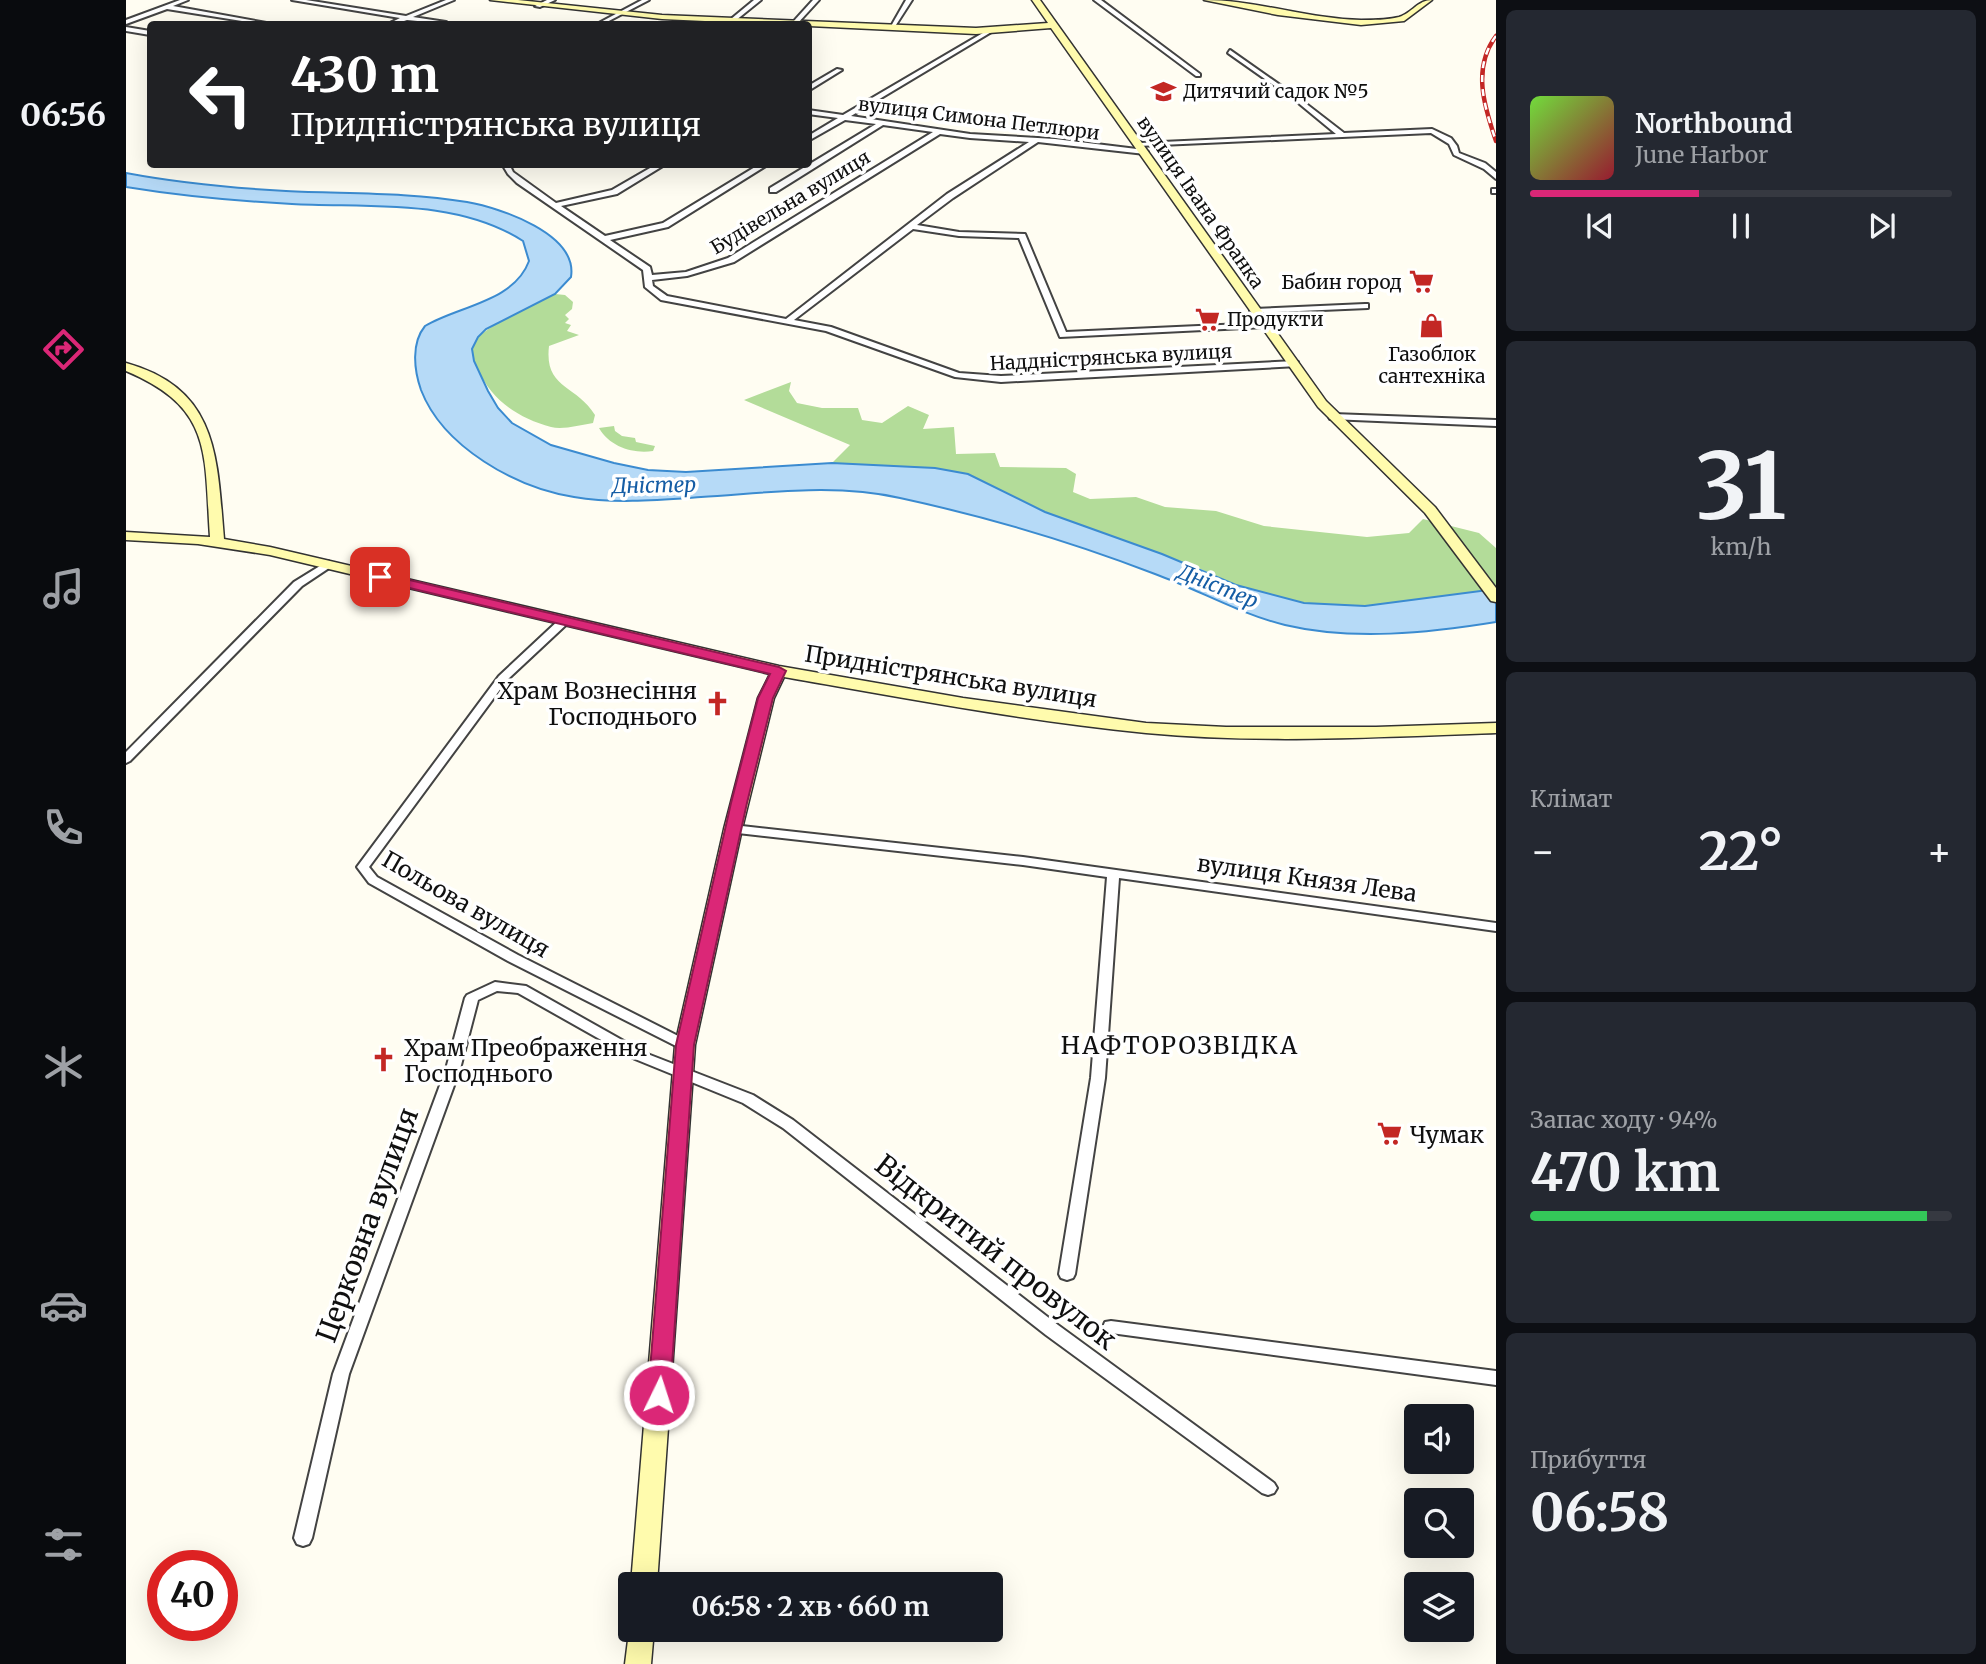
<!DOCTYPE html>
<html lang="uk">
<meta charset="utf-8">
<style>
body{margin:0;font-family:Merriweather,serif;background:#242831;color:#f1f3f6;height:100vh;display:flex;flex-direction:column;font-size:26px;white-space:nowrap}
*{box-sizing:border-box;margin:0}
p{font-size:23px;color:#9ea1a6}
.icon{flex:none;width:38px;height:38px;fill:none;stroke:currentColor;stroke-width:2;stroke-linecap:round;stroke-linejoin:round}
.map{position:relative;flex:1;overflow:hidden}
.side{display:flex;flex-direction:column;gap:10px;padding:10px;background:#0d0f14;width:490px}
.side>*{flex:none}
.hud{position:absolute;left:21px;top:21px;width:665px;height:147px;border-radius:7px;box-shadow:0 7px 28px #0002;background:#202124;color:#fff;overflow:hidden}
.buttons{position:absolute;left:1278px;top:1404px;display:grid;gap:14px}
.buttons a{display:grid;place-items:center;width:70px;height:70px;border-radius:7px;background:#171b24;box-shadow:0 7px 28px #0002;font-size:35px}
.speed{position:absolute;left:21px;top:1550px;display:flex;gap:14px;font-size:35px;font-weight:700;text-align:center}
.speed>*{display:grid;place-content:center;width:91px;height:91px;border-radius:50%;background:#171b24;box-shadow:0 7px 28px #0002;line-height:1}
.speed .limit{border:10px solid #d22;background:#fff;color:#111}
.pin{position:absolute;display:grid;place-items:center;width:60px;height:60px;color:#fff;margin:-30px;border-radius:14px;box-shadow:0 4px 10px #0006}
.me{position:absolute;width:77px;margin:-38px;rotate:4deg;stroke-linejoin:round;filter:drop-shadow(0 0 5px #0008)}
.turn{display:flex;align-items:center;gap:24px;height:147px;padding:0 28px;font-size:32px}
.turn .icon{width:91px;height:91px;stroke-width:2.5}
.turn b{display:block;font-size:49px;line-height:60px}
.big{font-size:52px;font-weight:700;line-height:1.1}
.side .widget{flex:1;display:flex;flex-direction:column;justify-content:center;gap:10px;min-width:0;padding:0 24px;border-radius:10px;background:#242831}
.side .dial{align-items:center;gap:0}
.dial b{font-size:91px;line-height:1}
.song{display:flex;align-items:center;gap:21px}
.cover{width:84px;height:84px;border-radius:10px;background:linear-gradient(135deg,hsl(100 70% 55%),hsl(350 70% 35%))}
.played{height:7px;border-radius:4px;background:linear-gradient(90deg,#db2777 40%,#363941 40%)}
.keys{display:flex;justify-content:space-around;direction:ltr}
.heat{display:flex;justify-content:space-between;align-items:center;font-size:38px;direction:ltr}
.charge{height:10px;border-radius:5px;background:linear-gradient(90deg,#34c759 94%,#363941 0)}
.trip{position:absolute;left:492px;top:1572px;width:385px;height:70px;border-radius:7px;background:#171b24;box-shadow:0 7px 28px #0002;font-weight:700;line-height:70px;text-align:center}
main{display:flex;flex:1;min-height:0}
.tab-bar{display:flex;flex-direction:column;width:126px;justify-content:space-around;align-items:center;background:#090b0e;color:#9ea1a6}
.tab-bar .icon{width:49px;height:49px}
.tab-bar .selected{color:#db2777}
.tab-bar b{font-size:32px;color:#f1f3f6}
.map>svg:first-child{display:block}
.forest{fill:#b3dc99}
.water{fill:#b6daf7;stroke:#3b8bd0;stroke-width:2}
.lines{fill:none;stroke-linecap:round;stroke-linejoin:round}
.street-casing{stroke:#434343;stroke-width:4}
.secondary-casing{stroke:#323232;stroke-width:3}
.street{fill:#fff;fill-rule:evenodd}
.secondary{fill:#fffbad;fill-rule:evenodd}
.rail-casing{stroke:#c32724;stroke-width:4.5}
.rail{stroke:#fff;stroke-width:2.5;stroke-dasharray:7;stroke-linecap:butt}
.route{fill:#db2777;stroke:#8e194d;stroke-width:2}
.labels{text-anchor:middle;dominant-baseline:central;stroke-width:7;stroke-linejoin:round;paint-order:stroke}
.far-poi-label{font-size:19px;fill:#101010;stroke:#fff;text-anchor:start}
.far-street-label{font-size:19px;fill:#101010;stroke:#fff}
.far-water-label{font-size:21px;font-style:italic;fill:#155da5;stroke:#fff}
.street-label{font-size:23px;fill:#101010;stroke:#fff}
.poi-label{font-size:23px;fill:#101010;stroke:#fff;text-anchor:start}
.neighbourhood-label{font-size:24px;letter-spacing:2px;fill:#101010;stroke:#fff}
.near-street-label{font-size:28px;fill:#101010;stroke:#fff}
</style>
<main>
<nav class="tab-bar">
<b>06:56</b>
<svg class="icon selected" aria-label="directions" viewBox="0 0 24 24"><path d="M12 3l9 9-9 9-9-9zM9 14v-3h6M13 9l2 2-2 2"/></svg>
<svg class="icon" aria-label="music" viewBox="0 0 24 24"><path d="M9 18V5l10-2v13"/><circle cx="6" cy="18" r="3"/><circle cx="16" cy="16" r="3"/></svg>
<svg class="icon" aria-label="phone" viewBox="0 0 24 24"><path d="M5 4h4l2 5-3 2q2 4 5 5l2-3 5 2v4C11 20 4 13 5 4z"/></svg>
<svg class="icon" aria-label="climate" viewBox="0 0 24 24"><path d="M12 3v18M4 7l16 10M4 17L20 7"/></svg>
<svg class="icon" aria-label="car" viewBox="0 0 24 24"><path d="M5 17H2v-5l4-1 3-4h7l3 4 3 1v5h-3M9 17h6M6 11h13"/><circle cx="7" cy="17" r="2"/><circle cx="17" cy="17" r="2"/></svg>
<svg class="icon" aria-label="filters" viewBox="0 0 24 24"><path d="M4 7h16M4 17h16"/><circle cx="9" cy="7" r="2"/><circle cx="15" cy="17" r="2"/></svg>
</nav>
<div class="map">
<svg width="1370" height="1664" viewBox="0 0 1370 1664">
<rect width="100%" height="100%" fill="#fffdf2"/>
<g class="forest">
<path d="M429 294 439 295 447 302 446 309 439 315 443 319 439 323 445 325 441 331 453 335 423 346C418 389 450 384 469 415L467 423C454 425 437 430 425 427 392 418 365 400 352 369 347 359 344 349 351 339 358 328 415 299 429 294Z"/>
<path d="M665 382 663 391 671 403 696 408H732L736 420 756 423 782 406 803 415 797 429 828 427 830 454 869 453 874 467 940 468 950 474 947 492 964 499 1010 497 1039 507 1090 511 1138 526 1241 537 1283 533 1297 519 1353 533 1370 548V589L1239 606 1178 603 1110 585 1068 566 919 512 842 474 809 468 706 463 724 445 618 400Z"/>
<path d="M488 426 489 431 496 436 509 438 510 442 529 446 527 451C507 454 484 447 473 428Z"/>
</g>
<path class="water" d="M0 173C53 183 106 188 160 191 220 194 282 192 341 202 375 208 452 234 445 277L429 294 360 329 352 337 346 349 348 361 362 391 372 408 386 423 425 445 488 463 522 470 560 472 706 463 809 468 842 474 919 512 1036 554 1110 585 1178 603 1239 606 1370 589V622C1303 633 1226 641 1159 625 1114 614 1073 590 1029 574 946 542 862 517 774 498 708 483 642 493 575 497 533 500 489 504 448 497 390 488 317 447 295 390 288 370 285 343 299 326 332 306 388 302 403 261L397 241C330 198 242 208 166 204 110 201 55 196 0 187Z"/>
<g class="lines">
<defs>
<g id="street">
<path d="M54 0H62L47 6 146 24H135L41 9 0 24V20Z"/>
<path d="M166 0H180L280 16 320 0H328L287 17 320 22 323 24 281 20 269 24H262L274 18Z"/>
<path d="M421 0H429L414 7 409 6Z"/>
<path d="M516 0H523L477 24H471Z"/>
<path d="M628 0H635L609 21H605V19Z"/>
<path d="M687 0H693L671 24H667V22Z"/>
<path d="M780 0H786L768 28H764Z"/>
<path d="M968 0H975L1074 74V76H1070Z"/>
<path d="M0 27 24 31V35L0 31Z"/>
<path d="M862 30 867 31 725 116 844 134 929 139 1019 150 1022 152 1019 154 912 142 827 198 791 225 833 232 899 234 940 332 1139 323 1143 325 1139 327 934 337 893 238 833 236 787 229 668 320 705 327 833 373 875 376 1169 361 1172 362V366L875 382 829 377 700 331 535 300 519 287 517 270 391 183 382 174 376 164H383L387 172 430 203 486 190 531 164H540L491 194 435 206 479 236 537 223 634 164H643L542 227 484 240 524 267 526 275 560 272 602 258 807 132 757 125 650 192H644V188L750 124 719 120 682 141V136L712 118 682 114V110L717 115ZM814 134 844 138 903 142 821 194 660 319 541 296 527 286 526 280 561 276 608 262Z"/>
<path d="M1104 50 1174 99 1218 133 1306 129 1325 138 1331 146 1333 153 1359 163 1370 172V179L1358 169 1328 155 1323 144 1305 133 1012 146V144L1014 143 1210 134 1170 101 1102 53Z"/>
<path d="M711 69 716 70 682 91V86Z"/>
<rect x="1366" y="189" width="4" height="4"/>
<path d="M1239 304H1242V308L1128 313 1124 311 1128 309Z"/>
<path d="M1207 414 1370 420V426L1204 419 1203 417Z"/>
<path d="M202 561 207 564 206 566 176 586 4 761 0 763V752L168 582Z"/>
<path d="M438 618 442 619 443 621 442 623 381 680 243 867 251 877 392 955 564 1042 566 1045 564 1048H554L382 961 243 883 231 867 373 676 434 619Z"/>
<path d="M607 825 897 857 1370 923V931L993 878 979 1078 949 1274 947 1278 941 1280 935 1278 933 1274 965 1078 981 877 897 865 603 832 601 829 603 826Z"/>
<path d="M369 982 400 986 519 1053 627 1095 667 1120 932 1325 1148 1483 1151 1488 1148 1493 1142 1495 1136 1493 920 1335 657 1128 617 1103 509 1059 392 993 371 991 352 1000 334 1069 223 1374 186 1538 183 1544 177 1546 171 1544 168 1538 207 1374 320 1069 339 998 341 995Z"/>
<path d="M985 1321 1370 1371V1385L985 1333 979 1332 977 1327 979 1322Z"/>
</g>
<g id="secondary">
<path d="M364 0H392L536 15 850 28 922 23 906 0H914L1200 401 1309 507 1370 588V602L1365 601 1299 513 1192 407 925 28 850 34 536 19Z"/>
<path d="M1078 0C1131 0 1182 19 1235 20 1248 20 1261 20 1273 17 1286 13 1292 0 1306 0L1278 21 1235 25 1152 15Z"/>
<path d="M0 363C93 389 91 458 98 539L144 547 653 666 837 698 1020 723 1100 727H1250L1370 723V733C1254 737 1136 744 1020 733 899 721 778 698 658 677L648 698 616 829 569 1045 531 1584H505L549 1045 598 829 632 698 644 674 144 555 72 544 0 540V532L84 537C78 454 88 408 0 371Z"/>
<path d="M504 1624V1629H528L525 1664H499Z"/>
</g>
</defs>
<use href="#street" class="street-casing"/>
<use href="#secondary" class="secondary-casing"/>
<use href="#street" class="street"/>
<use href="#secondary" class="secondary"/>
<defs>
<path id="rail" d="M1370 36C1346 68 1358 106 1370 141"/>
</defs>
<use href="#rail" class="rail-casing"/>
<use href="#rail" class="rail"/>
</g>
<path class="route" d="M254 573 653 667 660 671 647 698 621 803 568 1045 544 1395 541 1402 533 1404 525 1402 522 1395 550 1045 605 803 632 698 644 674 250 580 248 577Z"/>
<defs>
<symbol id="school-bare" viewBox="-9 -9 18 18"><path d="M0-5L7-2L0 1L-7-2ZM-4 1L0 2.5L4 1V4Q0 6-4 4Z" fill="#c32724" stroke="#fff" stroke-width="2.5" paint-order="stroke"/></symbol>
<symbol id="supermarket-bare" viewBox="-9 -9 18 18"><path d="M-6-5.5h2.5l.6 2H6L4.5 2H-2.5L-4.4-4H-6ZM-1.5 3.2a1.3 1.3 0 1 0 .1 0ZM3 3.2a1.3 1.3 0 1 0 .1 0Z" fill="#c32724" stroke="#fff" stroke-width="2.5" paint-order="stroke"/></symbol>
<symbol id="shop-bare" viewBox="-9 -9 18 18"><path d="M-5-2.5h2.3a2.7 3.5 0 0 1 5.4 0H5L5.5 6h-11ZM-1.5-2.5h3a1.5 2.3 0 0 0-3 0Z" fill="#c32724" stroke="#fff" stroke-width="2.5" paint-order="stroke"/></symbol>
<symbol id="church-bare" viewBox="-9 -9 18 18"><path d="M-1.2-6h2.4v3.5h3.3v2.4h-3.3V6h-2.4V-.1h-3.3v-2.4h3.3Z" fill="#c32724" stroke="#fff" stroke-width="2.5" paint-order="stroke"/></symbol>
</defs>
<g fill-rule="evenodd">
<use href="#school-bare" x="1020" y="74" width="35" height="35"/>
<use href="#supermarket-bare" x="1278" y="264" width="35" height="35"/>
<use href="#supermarket-bare" x="1064" y="302" width="35" height="35"/>
<use href="#shop-bare" x="1288" y="308" width="35" height="35"/>
<use href="#church-bare" x="574" y="686" width="35" height="35"/>
<use href="#church-bare" x="240" y="1042" width="35" height="35"/>
<use href="#supermarket-bare" x="1246" y="1116" width="35" height="35"/>
</g>
<g class="labels">
<g class="far-poi-label">
<text x="1057" y="91">Дитячий садок №5</text>
<text x="1276" y="282" text-anchor="end">Бабин город</text>
<text x="1101" y="319">Продукти</text>
<text x="1306" y="354" text-anchor="middle">Газоблок<tspan x="1306" dy="22">сантехніка</tspan></text>
</g>
<g class="far-street-label">
<text transform="translate(853 118) rotate(7)">вулиця Симона Петлюри</text>
<text transform="translate(664 202) rotate(-31)">Будівельна вулиця</text>
<text transform="translate(1075 202) rotate(55)">вулиця Івана Франка</text>
<text transform="translate(985 357) rotate(-3)">Наддністрянська вулиця</text>
</g>
<g class="far-water-label">
<text transform="translate(528 485) rotate(-1)">Дністер</text>
<text transform="translate(1092 586) rotate(22)">Дністер</text>
</g>
<g class="street-label">
<text transform="translate(825 676) rotate(9)">Придністрянська вулиця</text>
<text transform="translate(1181 878) rotate(8)">вулиця Князя Лева</text>
<text transform="translate(340 904) rotate(30)">Польова вулиця</text>
</g>
<g class="poi-label">
<text x="571" y="690" text-anchor="end">Храм Вознесіння<tspan x="571" dy="26">Господнього</tspan></text>
<text x="278" y="1047">Храм Преображення<tspan x="278" dy="26">Господнього</tspan></text>
<text x="1284" y="1134">Чумак</text>
</g>
<g class="neighbourhood-label">
<text x="1054" y="1045">НАФТОРОЗВІДКА</text>
</g>
<g class="near-street-label">
<text transform="translate(241 1225) rotate(-70)">Церковна вулиця</text>
<text transform="translate(870 1252) rotate(38)">Відкритий провулок</text>
</g>
</g>
</svg>
<div class="buttons">
<a><svg class="icon" aria-label="sound" viewBox="0 0 24 24"><path d="M4 9h4l5-4v14l-5-4H4zM17 9q2 3 0 6"/></svg></a>
<a><svg class="icon" aria-label="search" viewBox="0 0 24 24"><circle cx="10" cy="10" r="6"/><path d="M15 15l6 6"/></svg></a>
<a><svg class="icon" aria-label="layers" viewBox="0 0 24 24"><path d="M12 4l9 5-9 5-9-5zM3 14l9 5 9-5"/></svg></a>
</div>
<div class="speed"><div class="limit">40</div></div>
<div class="pin" style="left:254px;top:577px;background:#d93025"><svg class="icon" aria-label="arrive" viewBox="0 0 24 24"><path d="M6 21V4h12l-3 4 3 4H6"/></svg></div>
<svg class="me" style="left:533px;top:1395px" viewBox="-20 -20 40 40"><circle r="17" fill="#db2777" stroke="#fff" stroke-width="3"/><path d="M0-11L8 9 0 5-8 9z" fill="#fff"/></svg>
<div class="trip">06:58 · 2 хв · 660 m</div>
<div class="hud">
<div class="turn"><svg class="icon" aria-label="left" viewBox="0 0 24 24"><path d="M17 20v-9H6M10 6l-5 5 5 5"/></svg><div><b>430 m</b>Придністрянська вулиця</div></div>
</div>
</div>
<section class="side">
<div class="widget">
<div class="song"><i class="cover"></i><div><b>Northbound</b><p>June Harbor</p></div></div>
<div class="played"></div>
<div class="keys"><svg class="icon" aria-label="previous" viewBox="0 0 24 24"><path d="M18 5L8 12l10 7zM5 5v14"/></svg><svg class="icon" aria-label="pause" viewBox="0 0 24 24"><path d="M8 5v14M16 5v14"/></svg><svg class="icon" aria-label="next" viewBox="0 0 24 24"><path d="M6 5l10 7-10 7zM19 5v14"/></svg></div>
</div>
<div class="widget dial"><b>31</b><p>km/h</p></div>
<div class="widget"><p>Клімат</p>
<div class="heat"><a>−</a><b class="big">22°</b><a>+</a></div>
</div>
<div class="widget"><p>Запас ходу · 94%</p><b class="big">470 km</b><div class="charge"></div></div>
<div class="widget"><p>Прибуття</p><b class="big">06:58</b></div>
</section>
</main>
